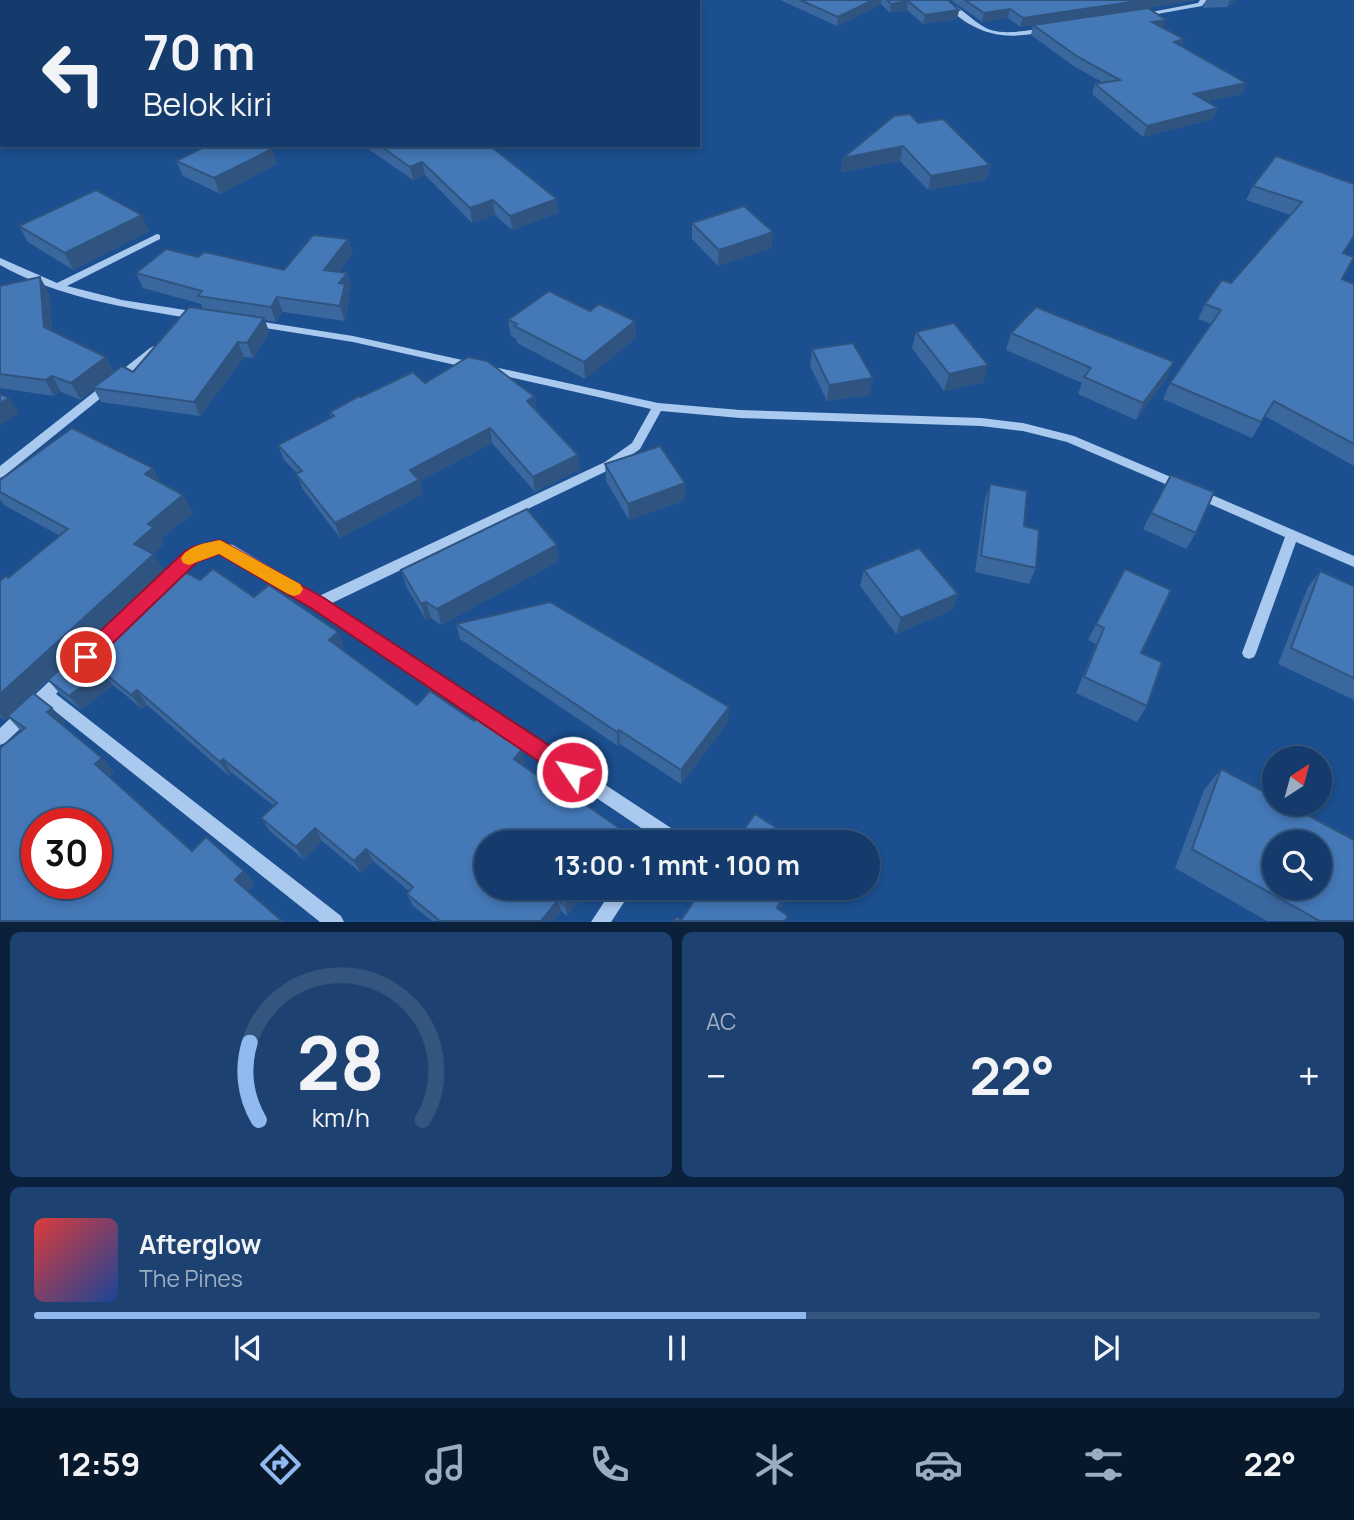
<!DOCTYPE html>
<html lang="id">
<meta charset="utf-8">
<style>
body{margin:0;font-family:Manrope,sans-serif;background:#1d4271;color:#f1f3f6;height:100vh;display:flex;flex-direction:column;font-size:26px;white-space:nowrap}
*{box-sizing:border-box;margin:0}
p{font-size:23px;color:#9dadc1}
.icon{flex:none;width:38px;height:38px;fill:none;stroke:currentColor;stroke-width:2;stroke-linecap:round;stroke-linejoin:round}
.map{position:relative;height:922px;overflow:hidden}
.details{display:flex;flex-direction:column;gap:10px;padding:10px;background:#0b203b;flex:1}
.details>*{flex:none}
.guide{position:absolute;left:0px;top:0px;width:700px;height:147px;box-shadow:0 4px 10px #0003,0 0 0 2px #33557e;background:#143b6b;color:#f1f3f6;overflow:hidden}
.needle{width:46px;rotate:36deg}
.buttons{position:absolute;left:1262px;top:746px;display:grid;gap:14px}
.buttons a{display:grid;place-items:center;width:70px;height:70px;border-radius:50%;background:#143b6b;box-shadow:0 4px 10px #0003,0 0 0 2px #33557e;font-size:35px}
.speed{position:absolute;left:21px;top:808px;display:flex;gap:14px;font-size:35px;font-weight:700;text-align:center}
.speed>*{display:grid;place-content:center;width:91px;height:91px;border-radius:50%;background:#143b6b;box-shadow:0 4px 10px #0003,0 0 0 2px #33557e;line-height:1}
.speed .limit{border:10px solid #d22;background:#fff;color:#111}
.pin{position:absolute;display:grid;place-items:center;width:60px;height:60px;color:#fff;margin:-30px;border:4px solid #fff;border-radius:50%;box-shadow:0 2px 7px #0007}
.me{position:absolute;width:77px;margin:-38px;rotate:304deg;stroke-linejoin:round;filter:drop-shadow(0 0 5px #0008)}
.turn{display:flex;align-items:center;gap:24px;height:147px;padding:0 28px;font-size:32px}
.turn .icon{width:91px;height:91px;stroke-width:2.5}
.turn b{display:block;font-size:49px;line-height:60px}
.big{font-size:52px;font-weight:700;line-height:1.1}
.details .card{flex:1;display:flex;flex-direction:column;justify-content:center;gap:10px;min-width:0;padding:0 24px;border-radius:10px;background:#1d4271}
.details .dial{align-items:center;gap:0}
.dial svg{height:182px;overflow:visible;fill:none;stroke:#33557e;stroke-width:7;stroke-linecap:round;text-anchor:middle}
.dial text{fill:#f1f3f6;stroke:none}
.song{display:flex;align-items:center;gap:21px}
.cover{width:84px;height:84px;border-radius:10px;background:linear-gradient(135deg,hsl(0 70% 55%),hsl(220 70% 35%))}
.played{height:7px;border-radius:4px;background:linear-gradient(90deg,#90b9f0 60%,#33557e 60%)}
.keys{display:flex;justify-content:space-around;direction:ltr}
.heat{display:flex;justify-content:space-between;align-items:center;font-size:38px;direction:ltr}
.details .tiles{flex:1;display:grid;gap:10px;grid-template-columns:1fr 1fr}
.card:last-child{grid-column:span 2}
.trip{position:absolute;left:474px;top:830px;width:406px;height:70px;border-radius:35px;background:#143b6b;box-shadow:0 4px 10px #0003,0 0 0 2px #33557e;font-weight:700;line-height:70px;text-align:center}
.tab-bar{display:flex;height:112px;justify-content:space-around;align-items:center;background:#08182b;color:#9dadc1}
.tab-bar .icon{width:49px;height:49px}
.tab-bar .selected{color:#90b9f0}
.tab-bar b{font-size:32px;color:#f1f3f6}
.map>svg:first-child{display:block}
.lines{fill:none;stroke-linecap:round;stroke-linejoin:round}
.minor{fill:#a9c9ee;fill-rule:evenodd}
.wall{fill:#3a679d}
.shaded-wall{fill:#305480}
.building{fill:#4478b7;stroke:#305480;stroke-width:2;fill-rule:evenodd}
.route{fill:#e11d48;stroke:#92132f;stroke-width:2}
.slow{fill:#f59e0b}
</style>
<div class="map">
<svg width="1354" height="922" viewBox="0 0 1354 922">
<rect width="100%" height="100%" fill="#1b4f8f"/>
<g class="lines">
<g class="minor">
<path d="M940 0C956 0 973 24 991 30 1008 35 1029 30 1046 28L1050 30C1042 34 1032 34 1023 35 988 39 963 24 940 0Z"/>
<path d="M1200 0H1207L1202 6 1140 17 1136 15 1198 3Z"/>
<path d="M157 234 160 235V239L67 286 122 300 198 312 202 313 203 315 202 317C188 319 173 315 159 313 103 304 49 292 0 265V258L57 283Z"/>
<path d="M250 320 353 336 658 403 740 410 981 418 1023 423 1074 436 1185 483 1187 486 1185 489H1177L1067 442 1023 431 981 426 740 418 661 411 640 449 613 468 330 604 671 828 673 834 669 842H651L653 836 313 607 225 554 206 555 191 565 171 584 166 585 161 584 159 580C174 556 205 537 233 545L319 596 605 462 632 443 651 409 353 342 246 325 245 323Z"/>
<path d="M154 346 158 348 159 350 158 352 4 476 0 478V466L150 348Z"/>
<path d="M1198 489 1354 556V567L1296 542 1256 653 1254 657 1249 659 1244 657 1242 653 1285 537 1194 497 1192 494 1194 491Z"/>
<path d="M64 671 69 672 71 677 56 694 341 916 344 922H320L46 704 5 743 0 745V728L59 672Z"/>
<path d="M614 887H634L611 922H591Z"/>
</g>
</g>
<g class="wall">
<path d="M780 0H948L959 10 957 19 923 24 907 10 890 13 881 4 837 26Z"/>
<path d="M951 0H1197L1108 14 1164 28 1182 46 1246 83 1242 94 1206 101 1218 108 1213 119 1143 137 1092 94 1095 84 1102 82 1075 67 1031 35 1033 25 1020 27 1008 18 982 22Z"/>
<path d="M1206 0H1237L1227 7 1203 8Z"/>
<path d="M918 123 990 165 986 180 928 190 900 161 841 172 843 158Z"/>
<path d="M366 145H489L557 199 558 213 512 230 495 215 472 223 425 175 413 180 367 148Z"/>
<path d="M272 149 277 164 220 194 183 176 176 161Z"/>
<path d="M1276 156 1344 253 1342 279 1354 284V466L1265 416 1252 438 1163 399 1170 383 1211 324 1198 319 1205 304 1231 283 1290 215 1246 200 1253 186Z"/>
<path d="M692 223 772 248 718 266 692 239Z"/>
<path d="M19 226 149 231 73 270 28 242Z"/>
<path d="M353 254 338 272 347 273 351 288 347 293 349 299 345 321 283 312 276 322 265 320 269 332 253 358 244 357 200 416 101 402 94 389 81 400 61 392 54 396 0 388V286L49 293 52 331 106 357 114 372H133L203 309 201 304 143 288 136 273 198 257 284 270Z"/>
<path d="M590 311 635 321 636 338 585 379 517 343 516 339 511 336 508 320Z"/>
<path d="M916 332 984 382 944 391 912 348Z"/>
<path d="M1011 333 1167 378 1136 420 1078 394 1082 383 1006 350Z"/>
<path d="M812 349 873 378 869 395 827 401 810 366Z"/>
<path d="M425 383 534 396 536 410 580 469 535 492 492 443 420 481 423 494 340 538 302 488 297 473 284 460 278 445 331 417 330 412 361 397Z"/>
<path d="M605 464 685 483V500L629 520 606 481Z"/>
<path d="M1171 475 1196 533 1186 549 1143 529Z"/>
<path d="M0 480 161 483 183 495 193 513 161 539 164 544 153 554 164 571 34 693 65 722 63 724 102 758 114 772 109 777 192 851 244 871 254 884 247 891 21 731 8 717 4 720 0 717V581L8 578 60 536 4 505 0 499Z"/>
<path d="M990 484 1036 568 1029 584 975 572 985 500Z"/>
<path d="M559 561 441 625 431 618 426 620 406 586 401 570Z"/>
<path d="M1125 569 1141 653 1147 706 1137 722 1076 693 1096 644 1088 640Z"/>
<path d="M864 570 958 594 952 610 896 634 860 586Z"/>
<path d="M1320 571 1354 586V700L1278 664 1308 587Z"/>
<path d="M200 580 254 597 344 647 341 649 417 705 525 763 523 765 486 887H589L567 916 561 911 553 921H432L413 906 407 894 409 891 373 861 361 873 322 841 304 860 270 831 261 818 274 806 232 773 229 776 147 705 142 709 113 685 81 710 60 694 48 680Z"/>
<path d="M456 624 728 722 681 784 620 744 618 746 460 639Z"/>
<path d="M1221 769 1354 921H1267L1175 868 1204 790Z"/>
</g>
<g class="shaded-wall">
<path d="M873 0H881V4L837 26 838 17Z"/>
<path d="M1145 0H1197L1020 27 1023 18Z"/>
<path d="M1230 0H1237L1227 7Z"/>
<path d="M908 1 907 10 890 13 891 4Z"/>
<path d="M1010 9 1008 18 982 22 984 13Z"/>
<path d="M959 10 957 19 923 24 925 15Z"/>
<path d="M1166 20 1163 30 1152 22Z"/>
<path d="M1184 39 1181 50 1174 42Z"/>
<path d="M1246 83 1242 94 1190 105 1194 94Z"/>
<path d="M1218 108 1213 119 1143 137 1147 126Z"/>
<path d="M903 146 900 161 841 172 843 158Z"/>
<path d="M272 149 277 164 220 194 214 178Z"/>
<path d="M422 162 425 175 413 180 410 167Z"/>
<path d="M990 165 986 180 928 190 931 176Z"/>
<path d="M557 199 558 213 512 230 510 216Z"/>
<path d="M493 200 495 215 472 223 470 208Z"/>
<path d="M142 215 149 231 73 270 65 253Z"/>
<path d="M773 232 772 248 718 266 719 250Z"/>
<path d="M348 239 353 254 328 285 324 270Z"/>
<path d="M347 273 351 288 347 293 349 299 345 321 340 306 339 283Z"/>
<path d="M40 277 49 293 53 343 44 327Z"/>
<path d="M277 297 283 312 276 322 271 307Z"/>
<path d="M264 318 269 332 253 358 247 343Z"/>
<path d="M635 321 636 338 585 379 584 362Z"/>
<path d="M238 342 244 357 200 416 194 402Z"/>
<path d="M106 357 114 373 81 400 71 383Z"/>
<path d="M1174 362 1167 378 1136 420 1143 403Z"/>
<path d="M988 365 984 382 944 391 949 374Z"/>
<path d="M52 376 61 392 54 396 45 380Z"/>
<path d="M873 378 869 395 827 401 829 385Z"/>
<path d="M534 396 536 411 527 401Z"/>
<path d="M9 398 20 414 0 425V403Z"/>
<path d="M490 428 492 443 420 481 423 494 340 538 335 523 410 470Z"/>
<path d="M578 455 580 469 535 492 533 477Z"/>
<path d="M153 468 162 485 145 474Z"/>
<path d="M685 483V500L629 520 628 504Z"/>
<path d="M183 495 193 513 161 539 164 544 145 561 134 544 148 524Z"/>
<path d="M557 545 559 561 441 625 437 609Z"/>
<path d="M154 554 164 571 4 720 0 715V694Z"/>
<path d="M958 594 952 610 896 634 901 618Z"/>
<path d="M426 602 431 618 426 620 421 604Z"/>
<path d="M338 632 344 647 335 654 329 640Z"/>
<path d="M102 671 113 685 81 710 69 696Z"/>
<path d="M137 690 147 705 142 709 131 695Z"/>
<path d="M729 707 728 722 681 784V770Z"/>
<path d="M52 708 65 722 60 726 47 712Z"/>
<path d="M619 730 620 744 618 746 617 732Z"/>
<path d="M522 749 525 763 517 772 514 759Z"/>
<path d="M102 758 114 772 107 778 95 764Z"/>
<path d="M223 759 232 773 229 776 220 762Z"/>
<path d="M315 828 322 841 304 860 296 847Z"/>
<path d="M622 830 623 842H613Z"/>
<path d="M366 849 373 861 361 873 354 861Z"/>
<path d="M244 871 254 884 245 893 235 880Z"/>
<path d="M578 887H589L567 916 565 905Z"/>
<path d="M788 887H793L774 921 777 908Z"/>
<path d="M558 900 561 911 553 921H541Z"/>
</g>
<g class="building">
<path d="M800 0H873L838 17Z"/>
<path d="M887 0H948L959 10 925 15 908 1 891 4Z"/>
<path d="M965 0H1145L1023 18 1010 9 984 13Z"/>
<path d="M1148 8 1166 20 1152 22 1184 39 1174 42 1246 83 1194 94 1218 108 1147 126 1095 84 1120 80 1078 57 1033 25Z"/>
<path d="M0 68H2V115L0 114Z"/>
<path d="M910 114 918 123 943 119 990 165 931 176 903 146 843 158 894 116Z"/>
<path d="M208 145H264L272 149 214 178 176 161Z"/>
<path d="M379 145H489L557 199 510 216 493 200 470 208 422 162 410 167Z"/>
<path d="M1276 156 1354 184V236L1343 253 1354 257 1342 279 1354 284V444L1274 401 1261 422 1170 383 1221 310 1205 304 1222 280 1231 283 1302 202 1253 186Z"/>
<path d="M96 190 142 215 65 253 19 226Z"/>
<path d="M744 206 773 232 719 250 692 223Z"/>
<path d="M313 235 348 239 324 270 347 273 339 283 345 284 340 306 277 297 271 307 198 296 202 291 136 273 166 249 198 257 205 252 284 270Z"/>
<path d="M40 277 44 327 106 357 71 383 52 376 45 380 0 374V286Z"/>
<path d="M549 291 590 311 599 304 635 321 584 362 514 326 517 324 508 320Z"/>
<path d="M189 307 264 318 247 343 238 342 194 402 93 388 122 366 133 372Z"/>
<path d="M1036 307 1174 362 1143 403 1084 377 1091 368 1011 333Z"/>
<path d="M954 323 988 365 949 374 916 332Z"/>
<path d="M853 343 873 378 829 385 812 349Z"/>
<path d="M468 357 487 361 534 396 527 401 578 455 533 477 490 428 410 470 419 480 335 523 296 474 302 471 278 445 334 416 330 412 359 396 361 397 413 372 425 383Z"/>
<path d="M0 394 9 398 0 403Z"/>
<path d="M72 428 153 468 145 474 183 495 148 524 154 527 134 544 154 554 0 694V581L6 576 8 578 68 529 0 492V480Z"/>
<path d="M660 446 685 483 628 504 605 464Z"/>
<path d="M1171 475 1214 492 1196 533 1151 513Z"/>
<path d="M990 484 1027 491 1024 526 1039 530 1036 568 981 556Z"/>
<path d="M527 509 557 545 437 609 426 602 421 604 401 570Z"/>
<path d="M919 548 958 594 901 618 864 570Z"/>
<path d="M172 565 200 580 213 569 254 597 269 585 338 632 329 640 417 705 430 691 474 721 477 718 522 749 514 759 563 794 566 791 622 830 613 842H486V887H578L565 905 558 900 541 921H440L407 894 413 887 366 849 354 861 315 828 296 847 261 818 277 803 223 759 220 762 137 690 131 695 102 671 69 696 48 680Z"/>
<path d="M1125 569 1171 590 1141 653 1162 662 1147 706 1084 677 1104 628 1096 624Z"/>
<path d="M1320 571 1354 586V678L1291 648Z"/>
<path d="M550 602 729 707 681 770 619 730 617 732 456 624Z"/>
<path d="M33 693 52 708 47 712 102 758 95 764 192 851 206 837 244 871 235 880 282 921H0V748L25 728 8 716ZM37 824H96V884H37Z"/>
<path d="M1221 769 1274 797V803H1285L1354 840V921H1320L1192 849ZM1274 842H1320V887H1274Z"/>
<path d="M755 814 799 842H735Z"/>
<path d="M704 887H788L777 908 788 916 785 921H673L677 917 681 920Z"/>
</g>
<path class="route" d="M220 540 324 598 579 765 582 772 579 779 572 782 565 779 311 608 219 554 197 562 92 663 86 665 79 663 76 657 79 651 184 552 193 547Z"/>
<path class="slow" d="M220 540 300 584 303 589 300 594 294 596 288 594 219 554 189 565 183 563 181 558C189 545 206 543 220 540Z"/>
</svg>
<div class="buttons">
<a><svg class="needle" viewBox="-14 -14 28 28"><path d="M0-13l5 13h-10z" fill="#e53935"/><path d="M0 13l5-13h-10z" fill="#9dadc1"/></svg></a>
<a><svg class="icon" aria-label="search" viewBox="0 0 24 24"><circle cx="10" cy="10" r="6"/><path d="M15 15l6 6"/></svg></a>
</div>
<div class="speed"><div class="limit">30</div></div>
<div class="pin" style="left:86px;top:657px;background:#d93025"><svg class="icon" aria-label="arrive" viewBox="0 0 24 24"><path d="M6 21V4h12l-3 4 3 4H6"/></svg></div>
<svg class="me" style="left:572px;top:772px" viewBox="-20 -20 40 40"><circle r="17" fill="#e11d48" stroke="#fff" stroke-width="3"/><path d="M0-11L8 9 0 5-8 9z" fill="#fff"/></svg>
<div class="trip">13:00 · 1 mnt · 100 m</div>
<div class="guide">
<div class="turn"><svg class="icon" aria-label="left" viewBox="0 0 24 24"><path d="M17 20v-9H6M10 6l-5 5 5 5"/></svg><div><b>70 m</b>Belok kiri</div></div>
</div>
</div>
<section class="details">
<div class="tiles">
<div class="card dial"><svg viewBox="0 0 100 80">
<path d="M14 69A42 42 0 1 1 86 69"/>
<path d="M14 69A42 42 0 0 1 10 35" stroke="#90b9f0"/>
<text x="50" y="56" font-size="32" font-weight="700">28</text>
<text x="50" y="72" font-size="11">km/h</text>
</svg></div>
<div class="card"><p>AC</p>
<div class="heat"><a>−</a><b class="big">22°</b><a>+</a></div>
</div>
<div class="card">
<div class="song"><i class="cover"></i><div><b>Afterglow</b><p>The Pines</p></div></div>
<div class="played"></div>
<div class="keys"><svg class="icon" aria-label="previous" viewBox="0 0 24 24"><path d="M18 5L8 12l10 7zM5 5v14"/></svg><svg class="icon" aria-label="pause" viewBox="0 0 24 24"><path d="M8 5v14M16 5v14"/></svg><svg class="icon" aria-label="next" viewBox="0 0 24 24"><path d="M6 5l10 7-10 7zM19 5v14"/></svg></div>
</div>
</div>
</section>
<nav class="tab-bar">
<b>12:59</b>
<svg class="icon selected" aria-label="directions" viewBox="0 0 24 24"><path d="M12 3l9 9-9 9-9-9zM9 14v-3h6M13 9l2 2-2 2"/></svg>
<svg class="icon" aria-label="music" viewBox="0 0 24 24"><path d="M9 18V5l10-2v13"/><circle cx="6" cy="18" r="3"/><circle cx="16" cy="16" r="3"/></svg>
<svg class="icon" aria-label="phone" viewBox="0 0 24 24"><path d="M5 4h4l2 5-3 2q2 4 5 5l2-3 5 2v4C11 20 4 13 5 4z"/></svg>
<svg class="icon" aria-label="climate" viewBox="0 0 24 24"><path d="M12 3v18M4 7l16 10M4 17L20 7"/></svg>
<svg class="icon" aria-label="car" viewBox="0 0 24 24"><path d="M5 17H2v-5l4-1 3-4h7l3 4 3 1v5h-3M9 17h6M6 11h13"/><circle cx="7" cy="17" r="2"/><circle cx="17" cy="17" r="2"/></svg>
<svg class="icon" aria-label="filters" viewBox="0 0 24 24"><path d="M4 7h16M4 17h16"/><circle cx="9" cy="7" r="2"/><circle cx="15" cy="17" r="2"/></svg>
<b>22°</b>
</nav>
